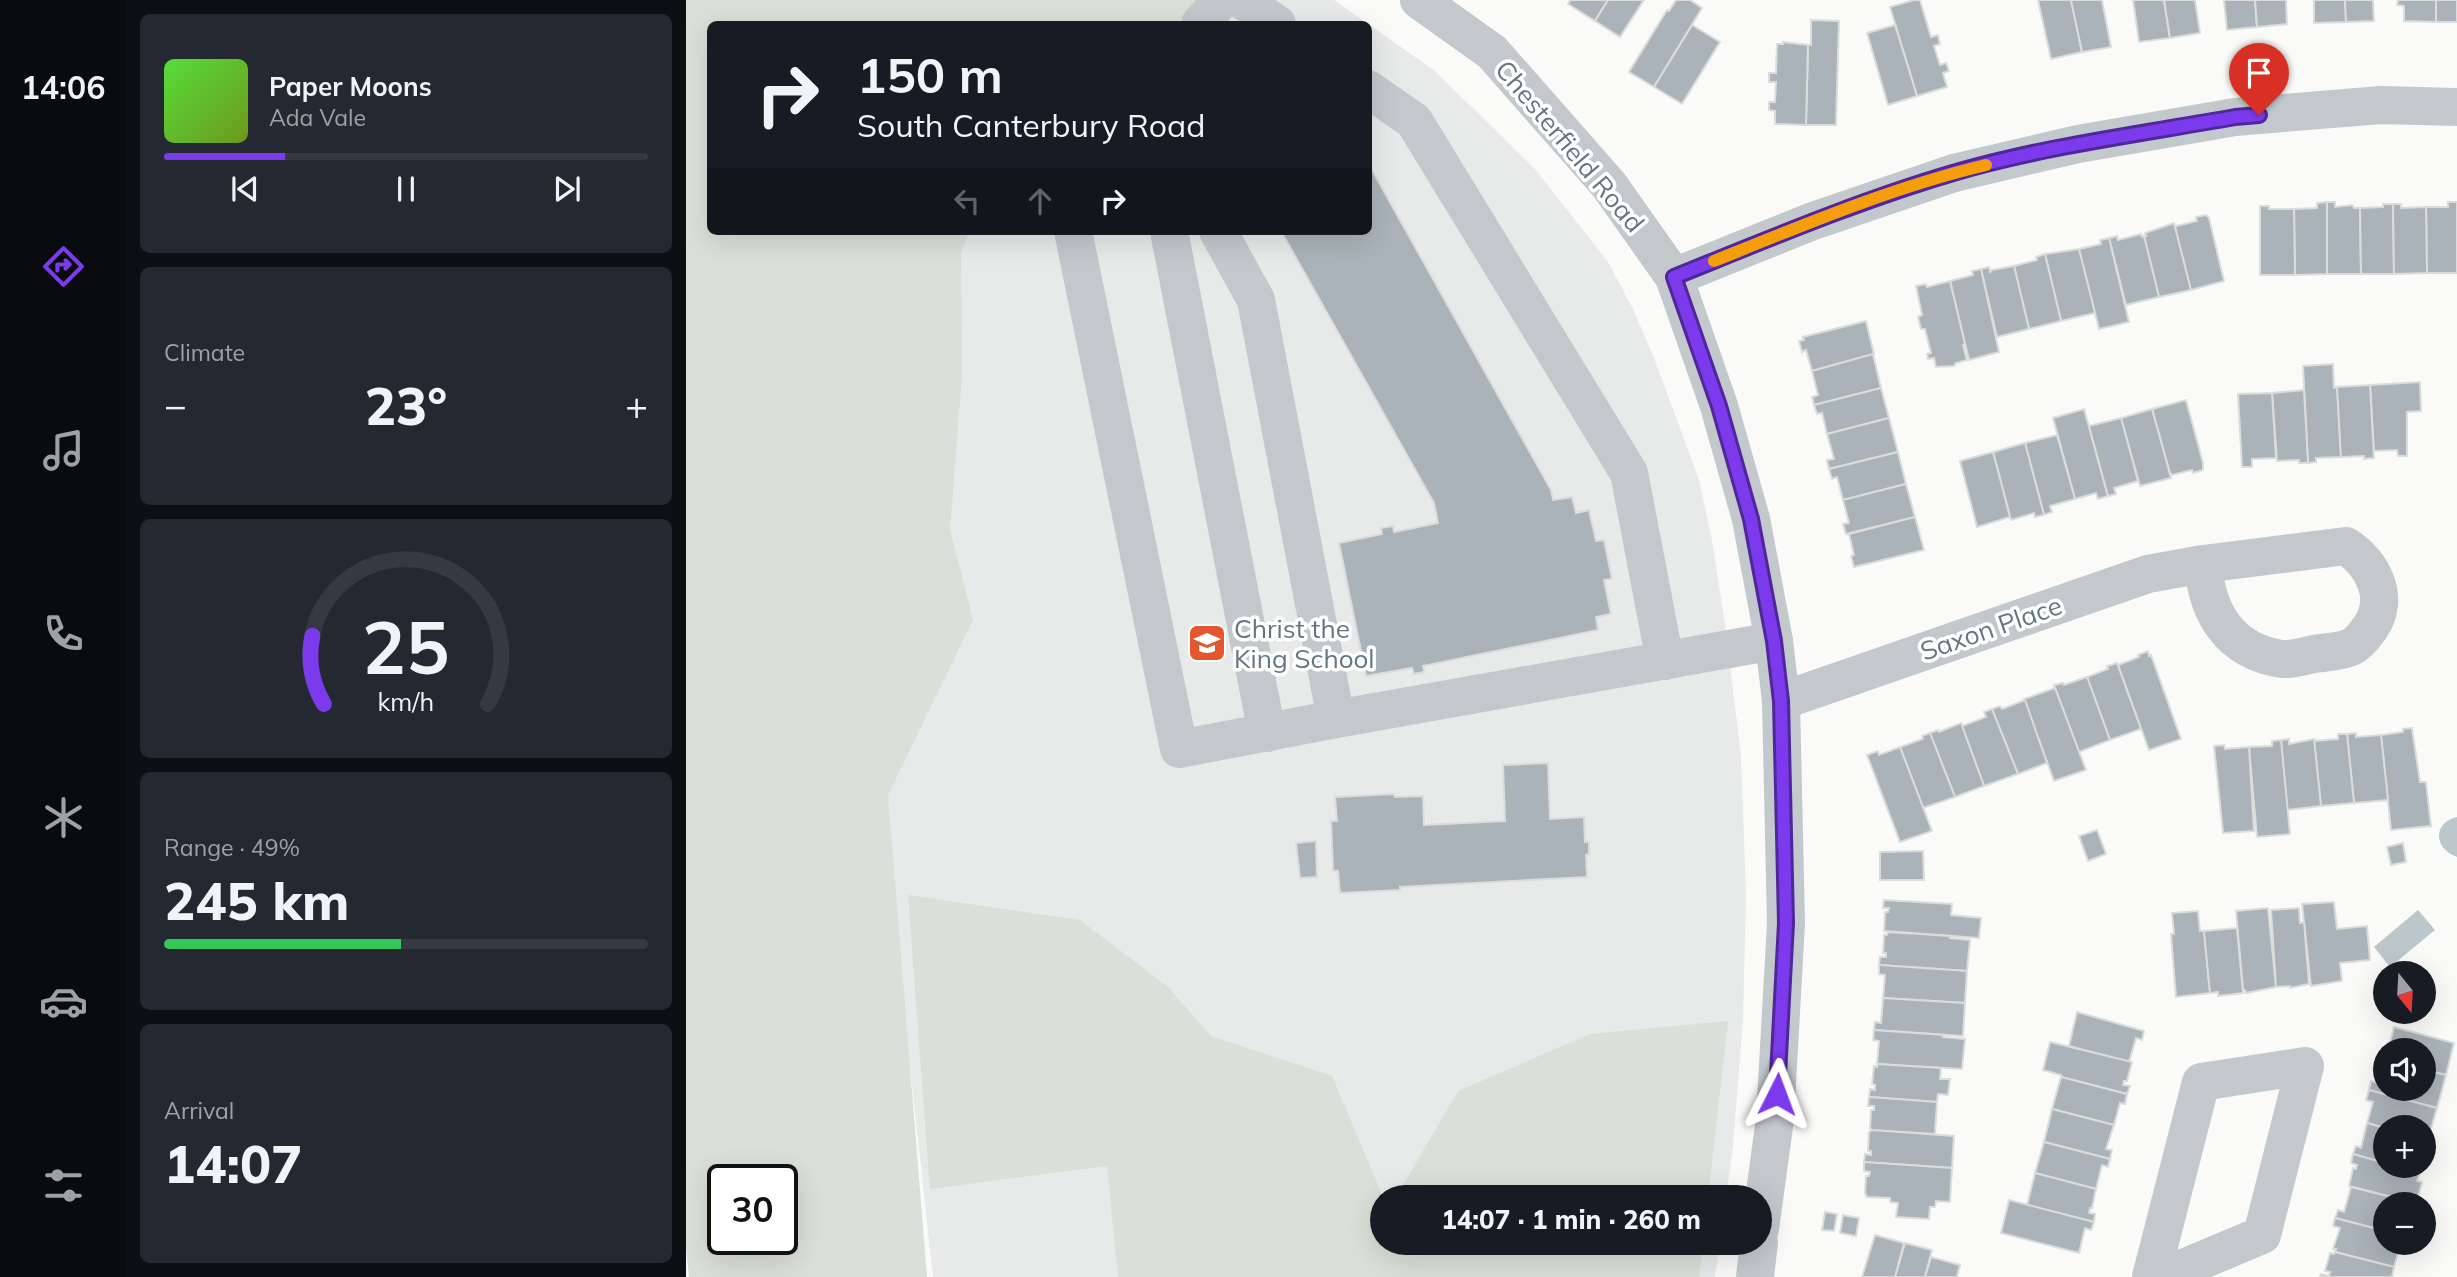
<!DOCTYPE html>
<meta charset="utf-8">
<style>
body{margin:0;font-family:Mulish,sans-serif;background:#242831;color:#f1f3f6;height:100vh;display:flex;flex-direction:column;font-size:26px;white-space:nowrap}
*{box-sizing:border-box;margin:0}
p{font-size:23px;color:#9ea1a6}
.icon{flex:none;width:38px;height:38px;fill:none;stroke:currentColor;stroke-width:2;stroke-linecap:round;stroke-linejoin:round}
.map{position:relative;flex:1;overflow:hidden}
.panel{display:flex;flex-direction:column;gap:14px;padding:14px;background:#0d0f14;width:560px}
.panel>*{flex:none}
.top-card{position:absolute;left:21px;top:21px;width:665px;height:214px;border-radius:10px;box-shadow:0 7px 28px #0002;background:#171b24;color:#f1f3f6;overflow:hidden}
.needle{width:46px;rotate:162deg}
.fabs{position:absolute;left:1687px;top:961px;display:grid;gap:14px}
.fabs a{display:grid;place-items:center;width:63px;height:63px;border-radius:50%;background:#171b24;box-shadow:0 7px 28px #0002;font-size:35px}
.speed{position:absolute;left:21px;top:1164px;display:flex;gap:14px;font-size:35px;font-weight:700;text-align:center}
.speed>*{display:grid;place-content:center;width:91px;height:91px;border-radius:50%;background:#171b24;box-shadow:0 7px 28px #0002;line-height:1}
.speed .limit{border:4px solid #111;border-radius:10px;background:#fff;color:#111}
.pin{position:absolute;display:grid;place-items:center;width:60px;height:60px;color:#fff;margin:-72px -30px;border-radius:50% 50% 50% 0;rotate:-45deg;box-shadow:0 0 7px #0007}
.pin .icon{rotate:45deg}
.me{position:absolute;width:77px;margin:-38px;rotate:3deg;stroke-linejoin:round;filter:drop-shadow(0 0 5px #0008)}
.turn{display:flex;align-items:center;gap:24px;height:147px;padding:0 35px;font-size:32px}
.turn .icon{width:91px;height:91px;stroke-width:2.5}
.turn b{display:block;font-size:49px;line-height:60px}
.lanes{display:flex;align-items:center;height:66px;padding:0 35px;background:#0003;justify-content:center;gap:35px;direction:ltr}
.lanes .off{opacity:.35}
.big{font-size:52px;font-weight:800;line-height:1.1}
.panel .widget{flex:1;display:flex;flex-direction:column;justify-content:center;gap:10px;min-width:0;padding:0 24px;border-radius:10px;background:#242831}
.panel .dial{align-items:center;gap:0}
.dial svg{height:182px;overflow:visible;fill:none;stroke:#363941;stroke-width:7;stroke-linecap:round;text-anchor:middle}
.dial text{fill:#f1f3f6;stroke:none}
.song{display:flex;align-items:center;gap:21px}
.cover{width:84px;height:84px;border-radius:10px;background:linear-gradient(135deg,hsl(110 70% 55%),hsl(80 70% 35%))}
.played{height:7px;border-radius:4px;background:linear-gradient(90deg,#7c3aed 25%,#363941 25%)}
.keys{display:flex;justify-content:space-around;direction:ltr}
.heat{display:flex;justify-content:space-between;align-items:center;font-size:38px;direction:ltr}
.charge{height:10px;border-radius:5px;background:linear-gradient(90deg,#34c759 49%,#363941 0)}
.trip{position:absolute;left:684px;top:1185px;width:402px;height:70px;border-radius:35px;background:#171b24;box-shadow:0 7px 28px #0002;font-weight:800;line-height:70px;text-align:center}
main{display:flex;flex:1;min-height:0}
.tabs{display:flex;flex-direction:column;width:126px;justify-content:space-around;align-items:center;background:#090b0e;color:#9ea1a6}
.tabs .icon{width:49px;height:49px}
.tabs .current{color:#7c3aed}
.tabs b{font-size:32px;color:#f1f3f6}
.map>svg:first-child{display:block}
.built{fill:#e8e9e9}
.green{fill:#dadfd7;fill-rule:evenodd}
.water{fill:#bbc7cb}
.building{fill:#aab3b9;stroke:#dcdcda;stroke-width:2}
.lines{fill:none;stroke-linecap:round;stroke-linejoin:round}
.minor{stroke:#c3c8cc;stroke-width:38}
.route-casing{stroke:#51269a;stroke-width:18}
.route{stroke:#7c3aed;stroke-width:12}
.slow{stroke:#f59e0b;stroke-width:12}
.labels{text-anchor:middle;dominant-baseline:central;stroke-width:7;stroke-linejoin:round;paint-order:stroke}
.street-label{font-size:26px;fill:#657683;stroke:#fff}
.poi-label{font-size:26px;fill:#657683;stroke:#fff;text-anchor:start}
</style>
<main>
<nav class="tabs">
<b>14:06</b>
<svg class="icon current" aria-label="directions" viewBox="0 0 24 24"><path d="M12 3l9 9-9 9-9-9zM9 14v-3h6M13 9l2 2-2 2"/></svg>
<svg class="icon" aria-label="music" viewBox="0 0 24 24"><path d="M9 18V5l10-2v13"/><circle cx="6" cy="18" r="3"/><circle cx="16" cy="16" r="3"/></svg>
<svg class="icon" aria-label="phone" viewBox="0 0 24 24"><path d="M5 4h4l2 5-3 2q2 4 5 5l2-3 5 2v4C11 20 4 13 5 4z"/></svg>
<svg class="icon" aria-label="climate" viewBox="0 0 24 24"><path d="M12 3v18M4 7l16 10M4 17L20 7"/></svg>
<svg class="icon" aria-label="car" viewBox="0 0 24 24"><path d="M5 17H2v-5l4-1 3-4h7l3 4 3 1v5h-3M9 17h6M6 11h13"/><circle cx="7" cy="17" r="2"/><circle cx="17" cy="17" r="2"/></svg>
<svg class="icon" aria-label="filters" viewBox="0 0 24 24"><path d="M4 7h16M4 17h16"/><circle cx="9" cy="7" r="2"/><circle cx="15" cy="17" r="2"/></svg>
</nav>
<section class="panel">
<div class="widget">
<div class="song"><i class="cover"></i><div><b>Paper Moons</b><p>Ada Vale</p></div></div>
<div class="played"></div>
<div class="keys"><svg class="icon" aria-label="previous" viewBox="0 0 24 24"><path d="M18 5L8 12l10 7zM5 5v14"/></svg><svg class="icon" aria-label="pause" viewBox="0 0 24 24"><path d="M8 5v14M16 5v14"/></svg><svg class="icon" aria-label="next" viewBox="0 0 24 24"><path d="M6 5l10 7-10 7zM19 5v14"/></svg></div>
</div>
<div class="widget"><p>Climate</p>
<div class="heat"><a>−</a><b class="big">23°</b><a>+</a></div>
</div>
<div class="widget dial"><svg viewBox="0 0 100 80">
<path d="M14 69A42 42 0 1 1 86 69"/>
<path d="M14 69A42 42 0 0 1 9 39" stroke="#7c3aed"/>
<text x="50" y="56" font-size="32" font-weight="700">25</text>
<text x="50" y="72" font-size="11">km/h</text>
</svg></div>
<div class="widget"><p>Range · 49%</p><b class="big">245 km</b><div class="charge"></div></div>
<div class="widget"><p>Arrival</p><b class="big">14:07</b></div>
</section>
<div class="map">
<svg width="1771" height="1277" viewBox="0 0 1771 1277">
<rect width="100%" height="100%" fill="#fafaf8"/>
<path class="built" d="M31 0H648L749 71 849 169 922 262 948 311 970 363 1013 480 1026 540 1040 631 1055 755 1060 895 1057 1020 1047 1146 1040 1197H696V1242L1034 1243 1029 1277H247L202 865 0 537 77 231H682V24H31Z"/>
<g class="green">
<path d="M0 0H509L499 19 481 24H24V231H284L275 252 276 375 264 529 287 620 202 795 241 1277H3L0 1246ZM37 1180H96V1239H37Z"/>
<path d="M222 895 394 920 481 986 525 1036 646 1076 697 1197 696 1242 1017 1243 1013 1277H432L421 1166 244 1189Z"/>
<path d="M1042 1021 1022 1197H710L772 1091 904 1034Z"/>
</g>
<g class="water">
<path d="M1771 817V857C1748 849 1746 823 1771 817Z"/>
<path d="M1732 910 1749 930 1704 967 1688 947Z"/>
</g>
<g class="building">
<path d="M884 0H922L909 21 882 4Z"/>
<path d="M922 0H958L934 37 909 21Z"/>
<path d="M990 0H1004L1016 8 968 87 943 72 981 10 983 11Z"/>
<path d="M1228 0H1234L1245 37 1252 35 1254 44 1248 46 1254 65 1260 63 1263 71 1257 73 1261 87 1231 96 1204 7Z"/>
<path d="M1352 0H1385L1396 52 1365 59Z"/>
<path d="M1385 0H1416L1425 47 1396 52Z"/>
<path d="M1447 0H1478L1484 38 1453 42Z"/>
<path d="M1478 0H1509L1514 33 1484 38Z"/>
<path d="M1538 0H1569L1571 27 1541 30Z"/>
<path d="M1569 0H1600L1601 24 1571 27Z"/>
<path d="M1628 0H1659L1660 22 1628 23Z"/>
<path d="M1659 0H1687L1688 21 1660 22Z"/>
<path d="M1712 0H1750V22L1718 21V6L1711 5Z"/>
<rect x="1750" y="0" width="21" height="22"/>
<path d="M1125 20 1153 21 1150 125H1120L1122 45H1125Z"/>
<path d="M1006 25 1034 42 996 104 968 87Z"/>
<path d="M1209 25 1231 96 1202 105 1181 33Z"/>
<path d="M1097 42 1122 45 1120 125 1089 124V111L1083 110V102H1089L1090 82H1083V73H1090L1091 44H1097Z"/>
<path d="M682 163 865 490 867 500 886 497 890 513 903 510 910 541 918 540 926 579 918 580 925 614 910 617 912 630 737 666 738 672 728 674 726 668 680 676 653 543 696 534 695 528 707 526 708 532 752 523 748 503 595 231H682Z"/>
<path d="M1641 202H1649V207L1666 205 1668 208H1674L1675 274H1641Z"/>
<path d="M1641 202V274L1609 275 1608 209 1631 208V203Z"/>
<path d="M1762 202H1771V273H1741L1740 207H1762Z"/>
<path d="M1697 204H1707L1708 274H1675L1674 208 1697 207Z"/>
<path d="M1707 204H1715V208L1740 207 1741 273 1708 274Z"/>
<path d="M1574 206H1583V209H1608L1609 275H1574Z"/>
<path d="M1520 215 1523 218 1538 281 1505 290 1489 228 1490 226 1511 221 1510 217Z"/>
<path d="M1488 223 1505 290 1473 297 1458 236H1460L1459 233Z"/>
<path d="M1455 234 1456 237 1458 236 1473 297 1440 305 1423 238 1431 236 1432 240Z"/>
<path d="M1423 238 1443 322 1413 329 1393 249 1415 244 1414 240Z"/>
<path d="M1393 249 1409 313 1375 321 1359 254Z"/>
<path d="M1359 254 1375 321 1343 329 1328 266 1351 260 1350 257Z"/>
<path d="M1328 266 1343 329 1311 337 1295 269 1303 267 1304 272 1306 270Z"/>
<path d="M1295 269 1313 352 1283 360 1264 281 1287 275 1286 271Z"/>
<path d="M1264 281 1279 344 1277 345 1281 360 1270 363 1268 366 1250 367 1248 358 1242 359 1241 354 1245 353 1239 329H1235L1232 317 1236 315 1230 286 1240 284 1241 287Z"/>
<path d="M1180 321 1188 354 1126 371 1120 350 1116 352 1113 341 1118 340 1117 337Z"/>
<path d="M1187 354 1195 388 1128 405 1126 397 1132 395 1126 371Z"/>
<path d="M1647 364 1648 388 1651 387 1655 457 1630 458V462L1622 463 1617 366Z"/>
<path d="M1734 382 1735 411 1721 412V456H1712L1711 450 1688 451 1684 385Z"/>
<path d="M1684 385 1688 458 1678 459V456L1655 457 1651 387Z"/>
<path d="M1195 388 1203 418 1141 434 1136 413 1131 414 1128 405Z"/>
<path d="M1618 390 1622 463H1613V460L1591 461 1586 393Z"/>
<path d="M1586 393 1590 458 1566 459V467H1556L1552 394Z"/>
<path d="M1500 400 1517 463V470L1507 473 1506 470 1486 475 1484 473 1466 409Z"/>
<path d="M1398 409 1422 496 1412 499 1410 493 1389 499 1367 418Z"/>
<path d="M1466 409 1485 478 1454 486 1435 418Z"/>
<path d="M1203 418 1212 452 1143 469 1141 460 1148 459 1141 434Z"/>
<path d="M1435 418 1452 481 1428 488 1430 494 1422 496 1403 426Z"/>
<path d="M1371 435 1389 499 1364 506 1366 512 1358 515 1339 443Z"/>
<path d="M1339 443 1358 515 1349 517 1348 513 1325 520 1307 452Z"/>
<path d="M1212 452 1220 484 1157 500 1151 477 1146 479 1143 469Z"/>
<path d="M1307 452 1324 517 1291 527 1274 461Z"/>
<path d="M1220 484 1229 517 1160 534 1157 524 1163 523 1157 500Z"/>
<path d="M1229 517 1238 550 1168 567 1165 556 1168 555 1163 534Z"/>
<path d="M1462 651 1463 656 1465 655 1495 739 1463 750 1432 665 1453 657 1452 655Z"/>
<path d="M1431 663 1455 729 1424 740 1401 677 1422 669 1421 666Z"/>
<path d="M1401 677 1424 740 1393 752 1368 685 1377 683 1378 685Z"/>
<path d="M1369 688 1400 770 1368 781 1338 699Z"/>
<path d="M1339 700 1361 763 1332 774 1306 709 1314 706 1316 709Z"/>
<path d="M1306 709 1332 774 1298 786 1276 726 1300 717 1298 712Z"/>
<path d="M1275 723 1298 786 1269 797 1244 733 1252 730 1253 732Z"/>
<path d="M1726 728 1734 782H1740L1745 826 1705 830 1695 735 1717 732V729Z"/>
<path d="M1244 733 1269 797 1237 808 1214 747 1237 739 1236 736Z"/>
<path d="M1670 733V737L1695 735 1702 800 1668 803 1661 734Z"/>
<path d="M1652 734H1661L1668 803 1635 806 1628 741 1652 739Z"/>
<path d="M1603 739V744L1628 739 1635 806 1601 810 1595 740Z"/>
<path d="M1595 740 1604 834 1571 837 1563 747 1586 746V741Z"/>
<path d="M1538 745 1539 749 1563 747 1568 831 1537 833 1528 746Z"/>
<path d="M1214 747 1246 831 1214 842 1181 755 1192 751 1193 755Z"/>
<path d="M862 763 864 819 898 817 899 842H903V854L900 855 901 877 714 887V890L654 893 652 871H647L645 821H651L649 797 708 794 709 797 737 796 738 825 819 821 817 765Z"/>
<path d="M1411 830 1420 854 1402 861 1393 836Z"/>
<path d="M630 841 631 877 614 878 610 843Z"/>
<path d="M1717 843 1720 862 1705 865 1701 847Z"/>
<path d="M1237 851 1238 880H1194V852Z"/>
<path d="M1198 900 1266 904 1265 915 1295 918 1293 938 1198 931 1199 912H1202L1203 908H1197Z"/>
<path d="M1648 902 1651 929 1681 926 1684 960 1654 963 1656 981 1625 986 1616 904Z"/>
<path d="M1582 908 1590 987 1560 993 1559 990H1557L1550 911Z"/>
<path d="M1613 908 1614 923 1618 922 1623 984 1604 988V986L1590 987 1585 910Z"/>
<path d="M1512 911 1514 931H1518L1524 993 1490 997 1485 934H1488L1486 913Z"/>
<path d="M1551 928 1557 993 1532 996V992L1524 993 1518 931Z"/>
<path d="M1202 932 1264 936V938L1284 940 1281 971 1193 965 1194 957H1200V953H1197L1198 935H1201Z"/>
<path d="M1193 965 1281 971 1279 1003 1197 998 1199 975 1193 974Z"/>
<path d="M1197 998 1279 1003 1277 1036 1188 1030 1189 1022 1195 1023Z"/>
<path d="M1391 1012 1458 1031 1456 1040 1450 1038 1443 1062 1383 1046Z"/>
<path d="M1708 1027 1768 1043 1760 1075 1738 1070V1050H1702Z"/>
<path d="M1188 1030 1257 1035V1037L1279 1039 1276 1069 1191 1064 1193 1041 1187 1040Z"/>
<path d="M1364 1042 1446 1062 1441 1081H1438L1437 1085 1444 1086 1441 1094 1375 1077V1075L1357 1070Z"/>
<path d="M1699 1060V1088H1738V1070L1760 1075 1751 1108 1683 1090 1685 1081 1693 1083 1694 1077 1691 1076 1694 1064 1698 1065Z"/>
<path d="M1191 1064 1255 1068 1254 1079H1264L1262 1095 1252 1094 1251 1102 1183 1097 1184 1089 1189 1090V1085L1186 1084 1188 1066 1191 1067Z"/>
<path d="M1375 1077 1441 1094 1439 1104 1434 1103 1428 1125 1366 1109Z"/>
<path d="M1683 1090 1751 1108 1742 1139 1738 1138V1127L1699 1128 1681 1123 1687 1102 1680 1100Z"/>
<path d="M1183 1097 1251 1102 1249 1134 1186 1130 1184 1128 1185 1110H1188V1106H1182Z"/>
<path d="M1366 1109 1428 1125 1420 1149 1426 1150 1424 1159 1358 1142Z"/>
<path d="M1681 1123 1699 1128V1163L1667 1154 1670 1146 1675 1148Z"/>
<path d="M1186 1130 1268 1136 1266 1168 1178 1162 1179 1154 1185 1155V1151H1182L1183 1132Z"/>
<path d="M1358 1142 1424 1159 1422 1167 1416 1165 1410 1189 1349 1173Z"/>
<path d="M1667 1154 1699 1163V1166H1710L1734 1172 1731 1181 1736 1182 1732 1197 1727 1195 1725 1202 1663 1186 1667 1168 1670 1169 1671 1165 1665 1163Z"/>
<path d="M1178 1162 1266 1168 1264 1202 1250 1201 1249 1207H1244L1243 1219 1210 1217 1212 1203 1204 1202V1198L1181 1197 1179 1193 1180 1176H1183L1184 1172 1178 1171Z"/>
<path d="M1710 1166H1736L1734 1172Z"/>
<path d="M1349 1173 1410 1189 1406 1208H1404L1403 1213 1409 1214 1408 1222 1341 1205Z"/>
<path d="M1665 1187 1725 1202V1204H1699V1231L1649 1218 1652 1210 1658 1212Z"/>
<path d="M1323 1200 1408 1222 1405 1230 1399 1228 1393 1253 1315 1233Z"/>
<path d="M1139 1212 1151 1214 1148 1231 1136 1230Z"/>
<path d="M1157 1215 1173 1218 1170 1236 1154 1233Z"/>
<path d="M1649 1218 1699 1231V1242H1715L1708 1267 1649 1252 1650 1249H1647L1654 1228 1647 1226Z"/>
<path d="M1189 1235 1218 1243 1209 1277H1176Z"/>
<path d="M1219 1243 1246 1250 1239 1277H1209Z"/>
<path d="M1649 1252 1708 1267 1706 1277H1634L1635 1274 1643 1276 1644 1272 1639 1271 1644 1253 1648 1254Z"/>
<path d="M1245 1257 1274 1265 1271 1277H1239Z"/>
</g>
<g class="lines">
<g class="minor">
<path d="M556 0 591 24"/>
<path d="M733 0 806 52 923 185 988 277 1033 406 1065 519 1088 641 1095 701 1100 923 1089 1119 1074 1229"/>
<path d="M514 24 535 0"/>
<path d="M682 89 728 121 943 473 979 661"/>
<path d="M387 231 493 749 650 719 1088 641"/>
<path d="M483 231 581 733"/>
<path d="M532 231 570 300 650 719"/>
<path d="M988 277 1127 221 1268 173 1392 144 1549 117 1695 105 1771 107"/>
<path d="M1095 701 1462 574 1517 564 1660 546C1687 564 1705 598 1684 628 1679 635 1672 644 1665 647 1655 652 1639 652 1628 654 1618 656 1606 660 1596 659 1543 651 1521 613 1517 564"/>
<path d="M1069 1277 1073 1242"/>
<path d="M1465 1277 1515 1082 1619 1066 1576 1235 1476 1277"/>
</g>
</g>
<g class="lines">
<defs>
<path id="route" d="M1091 1094 1100 923 1095 701 1088 641 1065 519 1033 406 988 277C1080 240 1172 201 1267 173 1359 146 1455 134 1549 117L1573 115"/>
</defs>
<use href="#route" class="route-casing"/>
<use href="#route" class="route"/>
<path class="slow" d="M1028 261C1117 225 1207 187 1300 165"/>
</g>
<defs>
<symbol id="school-square" viewBox="-11 -11 22 22"><rect x="-9" y="-9" width="18" height="18" rx="4" fill="#e4572e" stroke="#fff"/><path d="M0-5L7-2L0 1L-7-2ZM-4 1L0 2.5L4 1V4Q0 6-4 4Z" fill="#fff"/></symbol>
</defs>
<g fill-rule="evenodd">
<use href="#school-square" x="499" y="621" width="44" height="44"/>
</g>
<g class="labels">
<g class="street-label">
<text transform="translate(884 146) rotate(50)">Chesterfield Road</text>
<text transform="translate(1305 628) rotate(-19)">Saxon Place</text>
</g>
<g class="poi-label">
<text x="548" y="628">Christ the<tspan x="548" dy="30">King School</tspan></text>
</g>
</g>
</svg>
<div class="fabs">
<a><svg class="needle" viewBox="-14 -14 28 28"><path d="M0-13l5 13h-10z" fill="#e53935"/><path d="M0 13l5-13h-10z" fill="#9ea1a6"/></svg></a>
<a><svg class="icon" aria-label="sound" viewBox="0 0 24 24"><path d="M4 9h4l5-4v14l-5-4H4zM17 9q2 3 0 6"/></svg></a>
<a>+</a>
<a>−</a>
</div>
<div class="speed"><div class="limit">30</div></div>
<div class="pin" style="left:1573px;top:115px;background:#d93025"><svg class="icon" aria-label="arrive" viewBox="0 0 24 24"><path d="M6 21V4h12l-3 4 3 4H6"/></svg></div>
<svg class="me" style="left:1091px;top:1094px" viewBox="-20 -20 40 40"><path d="M0-17L14 15 0 8-14 15z" fill="#7c3aed" stroke="#fff" stroke-width="4"/></svg>
<div class="trip">14:07 · 1 min · 260 m</div>
<div class="top-card">
<div class="turn"><svg class="icon" aria-label="right" viewBox="0 0 24 24"><path d="M7 20v-9h11M14 6l5 5-5 5"/></svg><div><b>150 m</b>South Canterbury Road</div></div>
<div class="lanes"><svg class="icon off" aria-label="left" viewBox="0 0 24 24"><path d="M17 20v-9H6M10 6l-5 5 5 5"/></svg><svg class="icon off" aria-label="ahead" viewBox="0 0 24 24"><path d="M12 20V5M6 11l6-6 6 6"/></svg><svg class="icon" aria-label="right" viewBox="0 0 24 24"><path d="M7 20v-9h11M14 6l5 5-5 5"/></svg></div>
</div>
</div>
</main>
